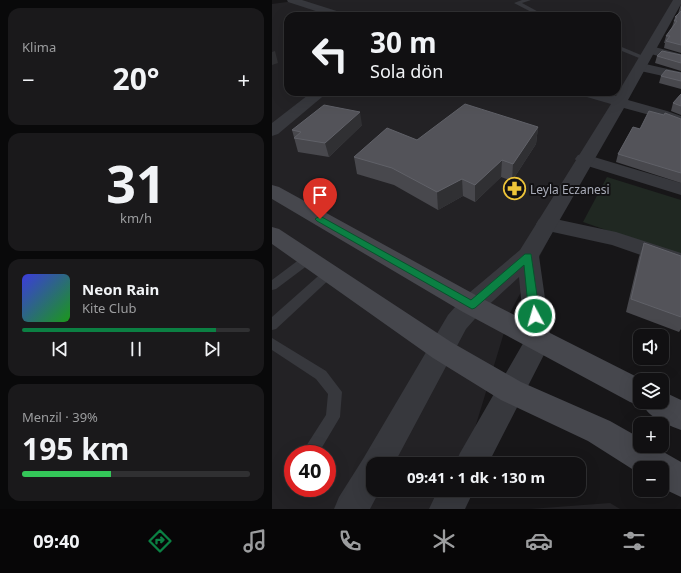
<!DOCTYPE html>
<html lang="tr">
<meta charset="utf-8">
<style>
body{margin:0;font-family:"Noto Sans",sans-serif;background:#1a191b;color:#f1f3f6;height:100vh;display:flex;flex-direction:column;font-size:15px;white-space:nowrap}
*{box-sizing:border-box;margin:0}
p{font-size:13px;color:#9c9d9f}
.icon{flex:none;width:22px;height:22px;fill:none;stroke:currentColor;stroke-width:2;stroke-linecap:round;stroke-linejoin:round}
.map{position:relative;flex:1;overflow:hidden}
.side{display:flex;flex-direction:column;gap:8px;padding:8px;background:#09090a;width:272px}
.side>*{flex:none}
.banner{position:absolute;left:12px;top:12px;width:337px;height:84px;border-radius:12px;box-shadow:0 4px 16px #0002,0 0 0 1px #303032;background:#111012;color:#f1f3f6;overflow:hidden}
.buttons{position:absolute;left:361px;top:329px;display:grid;gap:8px}
.buttons a{display:grid;place-items:center;width:36px;height:36px;border-radius:8px;background:#111012;box-shadow:0 4px 16px #0002,0 0 0 1px #303032;font-size:20px}
.speed{position:absolute;left:12px;top:445px;display:flex;gap:8px;font-size:20px;font-weight:700;text-align:center}
.speed>*{display:grid;place-content:center;width:52px;height:52px;border-radius:50%;background:#111012;box-shadow:0 4px 16px #0002,0 0 0 1px #303032;line-height:1}
.speed .limit{border:6px solid #d22;background:#fff;color:#111}
.pin{position:absolute;display:grid;place-items:center;width:34px;height:34px;color:#fff;margin:-41px -17px;border-radius:50% 50% 50% 0;rotate:-45deg;box-shadow:0 0 4px #0007}
.pin .icon{rotate:45deg}
.me{position:absolute;width:44px;margin:-22px;rotate:354deg;stroke-linejoin:round;filter:drop-shadow(0 0 3px #0008)}
.turn{display:flex;align-items:center;gap:14px;height:84px;padding:0 20px;font-size:18px}
.turn .icon{width:52px;height:52px;stroke-width:2.5}
.turn b{display:block;font-size:28px;line-height:34px}
.big{font-size:30px;font-weight:700;line-height:1.1}
.side .widget{flex:1;display:flex;flex-direction:column;justify-content:center;gap:6px;min-width:0;padding:0 14px;border-radius:12px;background:#1a191b}
.side .dial{align-items:center;gap:0}
.dial b{font-size:52px;line-height:1}
.song{display:flex;align-items:center;gap:12px}
.cover{width:48px;height:48px;border-radius:6px;background:linear-gradient(135deg,hsl(240 70% 55%),hsl(120 70% 35%))}
.played{height:4px;border-radius:2px;background:linear-gradient(90deg,#0b8043 85%,#303032 85%)}
.keys{display:flex;justify-content:space-around;direction:ltr}
.heat{display:flex;justify-content:space-between;align-items:center;font-size:22px;direction:ltr}
.charge{height:6px;border-radius:3px;background:linear-gradient(90deg,#34c759 39%,#303032 0)}
.trip{position:absolute;left:94px;top:457px;width:220px;height:40px;border-radius:12px;background:#111012;box-shadow:0 4px 16px #0002,0 0 0 1px #303032;font-weight:700;line-height:40px;text-align:center}
.tabs{display:flex;height:64px;justify-content:space-around;align-items:center;background:#070607;color:#9c9d9f}
.tabs .icon{width:28px;height:28px}
.tabs .on{color:#0b8043}
.tabs b{font-size:18px;color:#f1f3f6}
main{display:flex;flex:1;min-height:0}
.map>svg:first-child{display:block}
.built{fill:#232225;fill-rule:evenodd}
.green{fill:#202822}
.lines{fill:none;stroke-linecap:round;stroke-linejoin:round}
.service{fill:#37383d;fill-rule:evenodd}
.minor{fill:#37383d;fill-rule:evenodd}
.tertiary{fill:#37383d;fill-rule:evenodd}
.secondary{fill:#46474d;fill-rule:evenodd}
.wall{fill:#48484d}
.shaded-wall{fill:#303033}
.building{fill:#535359;stroke:#606168}
.route{fill:#0b8043;stroke:#07532c}
.labels{text-anchor:middle;dominant-baseline:central;stroke-width:4;stroke-linejoin:round;paint-order:stroke}
.poi-label{font-size:12px;fill:#a9acb8;stroke:#121113;text-anchor:start}
</style>
<main>
<section class="side">
<div class="widget"><p>Klima</p>
<div class="heat"><a>−</a><b class="big">20°</b><a>+</a></div>
</div>
<div class="widget dial"><b>31</b><p>km/h</p></div>
<div class="widget">
<div class="song"><i class="cover"></i><div><b>Neon Rain</b><p>Kite Club</p></div></div>
<div class="played"></div>
<div class="keys"><svg class="icon" aria-label="previous" viewBox="0 0 24 24"><path d="M18 5L8 12l10 7zM5 5v14"/></svg><svg class="icon" aria-label="pause" viewBox="0 0 24 24"><path d="M8 5v14M16 5v14"/></svg><svg class="icon" aria-label="next" viewBox="0 0 24 24"><path d="M6 5l10 7-10 7zM19 5v14"/></svg></div>
</div>
<div class="widget"><p>Menzil · 39%</p><b class="big">195 km</b><div class="charge"></div></div>
</section>
<div class="map">
<svg width="409" height="509" viewBox="0 0 409 509">
<rect width="100%" height="100%" fill="#171618"/>
<g class="built">
<path d="M30 0H402L238 313 192 464H101V490H184L178 509H0V4ZM16 16H345V92H16ZM21 454H55V488H21Z"/>
<path d="M338 503 348 509H258Z"/>
</g>
<path class="green" d="M335 177 409 200V256L311 222Z"/>
<g class="lines">
<g class="service">
<path d="M250 0H259L250 3 274 16H267L242 3Z"/>
<path d="M345 45 376 58 377 59 372 60 345 49Z"/>
<path d="M36 255 40 256 42 259 40 262 4 289 0 290V280L32 256Z"/>
<path d="M57 269 61 270 63 273 61 276 4 329 0 330V317L53 270Z"/>
<path d="M0 338 54 371 70 392 68 417 46 454H29L54 415 56 394 44 379 0 350Z"/>
</g>
<g class="minor">
<path d="M379 46 409 54V62L375 53 373 50 375 47Z"/>
<path d="M369 63 409 72V80L364 70 362 67 364 64Z"/>
<path d="M40 92H56L6 134 0 136V123Z"/>
<path d="M312 154 409 183V195L306 163 303 159 306 155Z"/>
<path d="M274 217 344 232 409 253V269L340 245 267 229 264 224 267 219Z"/>
</g>
<g class="tertiary">
<path d="M15 0H30L74 14 75 16H59L16 2Z"/>
<path d="M401 0H409V4L356 100 395 111 409 116V127L385 117 352 108 267 256 279 341 216 464H183L188 453 253 340 247 277 209 312 194 329 122 464H101V490H108L98 509H62L67 497 91 459 176 315 191 298 248 250 339 104 308 95 306 92H329L344 96Z"/>
<path d="M166 490H202L193 509H157Z"/>
</g>
<g class="secondary">
<path d="M0 185 7 187 209 298 371 380H368V402H390V391L409 400V430C396 425 377 418 371 405L368 406 358 402 191 312 0 199Z"/>
<path d="M0 227 7 229 179 342 249 382 338 421 368 438V446H381L409 462V497L390 488V468H368V474L316 441 229 400 161 358 0 244Z"/>
</g>
</g>
<g class="wall">
<path d="M409 4V53L392 48 393 43H392L394 36 400 27 402 21 403 17 406 14Z"/>
<path d="M409 55V71L383 63 385 56Z"/>
<path d="M409 73V89L387 83 389 76Z"/>
<path d="M409 94V115L399 111 401 103Z"/>
<path d="M409 119V183L344 162 346 154 368 129Z"/>
<path d="M90 125 57 157 26 152 20 130Z"/>
<path d="M266 127 264 144 240 181 229 177 203 202 191 196 166 210 122 185 85 174 82 157 145 140Z"/>
<path d="M372 243 409 256V329L407 332 354 312 367 257Z"/>
</g>
<g class="shaded-wall">
<path d="M3 51 6 63 0 65V52Z"/>
<path d="M88 112 90 125 57 157 53 143Z"/>
<path d="M266 127 264 144 240 181 241 164Z"/>
<path d="M230 160 229 177 203 202V185Z"/>
<path d="M190 179 191 196 166 210 165 192Z"/>
</g>
<g class="building">
<path d="M409 11V45L394 41 398 36H394L405 21H402L405 17H403Z"/>
<path d="M390 51 409 55V63L385 56Z"/>
<path d="M394 70 409 73V81L389 76Z"/>
<path d="M409 94V106L401 103Z"/>
<path d="M193 104 266 127 241 164 230 160 203 185 190 179 165 192 120 168 82 157 115 128 145 140Z"/>
<path d="M52 105 88 112 53 143 22 138 29 132 20 130Z"/>
<path d="M377 111 392 115 393 113 409 119V173L346 154 361 127 368 129Z"/>
<path d="M372 243 409 256V317L359 299Z"/>
</g>
<path class="route" d="M48 216 199 300 253 254H259L268 316 266 319 263 320 259 319 257 316 252 265 203 308 200 309 45 221 43 219Z"/>
<defs>
<symbol id="pharmacy-ring" viewBox="-11 -11 22 22"><circle r="9.5" fill="#121113" stroke="#edc439" stroke-width="1.5"/><path d="M-2-6h4v4h4v4h-4v4h-4v-4h-4v-4h4Z" fill="#edc439"/></symbol>
</defs>
<g fill-rule="evenodd">
<use href="#pharmacy-ring" x="230" y="176" width="25" height="25"/>
</g>
<g class="labels">
<g class="poi-label">
<text x="258" y="189">Leyla Eczanesi</text>
</g>
</g>
</svg>
<div class="buttons">
<a><svg class="icon" aria-label="sound" viewBox="0 0 24 24"><path d="M4 9h4l5-4v14l-5-4H4zM17 9q2 3 0 6"/></svg></a>
<a><svg class="icon" aria-label="layers" viewBox="0 0 24 24"><path d="M12 4l9 5-9 5-9-5zM3 14l9 5 9-5"/></svg></a>
<a>+</a>
<a>−</a>
</div>
<div class="speed"><div class="limit">40</div></div>
<div class="pin" style="left:48px;top:219px;background:#d93025"><svg class="icon" aria-label="arrive" viewBox="0 0 24 24"><path d="M6 21V4h12l-3 4 3 4H6"/></svg></div>
<svg class="me" style="left:263px;top:316px" viewBox="-20 -20 40 40"><circle r="17" fill="#0b8043" stroke="#fff" stroke-width="3"/><path d="M0-11L8 9 0 5-8 9z" fill="#fff"/></svg>
<div class="trip">09:41 · 1 dk · 130 m</div>
<div class="banner">
<div class="turn"><svg class="icon" aria-label="left" viewBox="0 0 24 24"><path d="M17 20v-9H6M10 6l-5 5 5 5"/></svg><div><b>30 m</b>Sola dön</div></div>
</div>
</div>
</main>
<nav class="tabs">
<b>09:40</b>
<svg class="icon on" aria-label="directions" viewBox="0 0 24 24"><path d="M12 3l9 9-9 9-9-9zM9 14v-3h6M13 9l2 2-2 2"/></svg>
<svg class="icon" aria-label="music" viewBox="0 0 24 24"><path d="M9 18V5l10-2v13"/><circle cx="6" cy="18" r="3"/><circle cx="16" cy="16" r="3"/></svg>
<svg class="icon" aria-label="phone" viewBox="0 0 24 24"><path d="M5 4h4l2 5-3 2q2 4 5 5l2-3 5 2v4C11 20 4 13 5 4z"/></svg>
<svg class="icon" aria-label="climate" viewBox="0 0 24 24"><path d="M12 3v18M4 7l16 10M4 17L20 7"/></svg>
<svg class="icon" aria-label="car" viewBox="0 0 24 24"><path d="M5 17H2v-5l4-1 3-4h7l3 4 3 1v5h-3M9 17h6M6 11h13"/><circle cx="7" cy="17" r="2"/><circle cx="17" cy="17" r="2"/></svg>
<svg class="icon" aria-label="filters" viewBox="0 0 24 24"><path d="M4 7h16M4 17h16"/><circle cx="9" cy="7" r="2"/><circle cx="15" cy="17" r="2"/></svg>
</nav>
